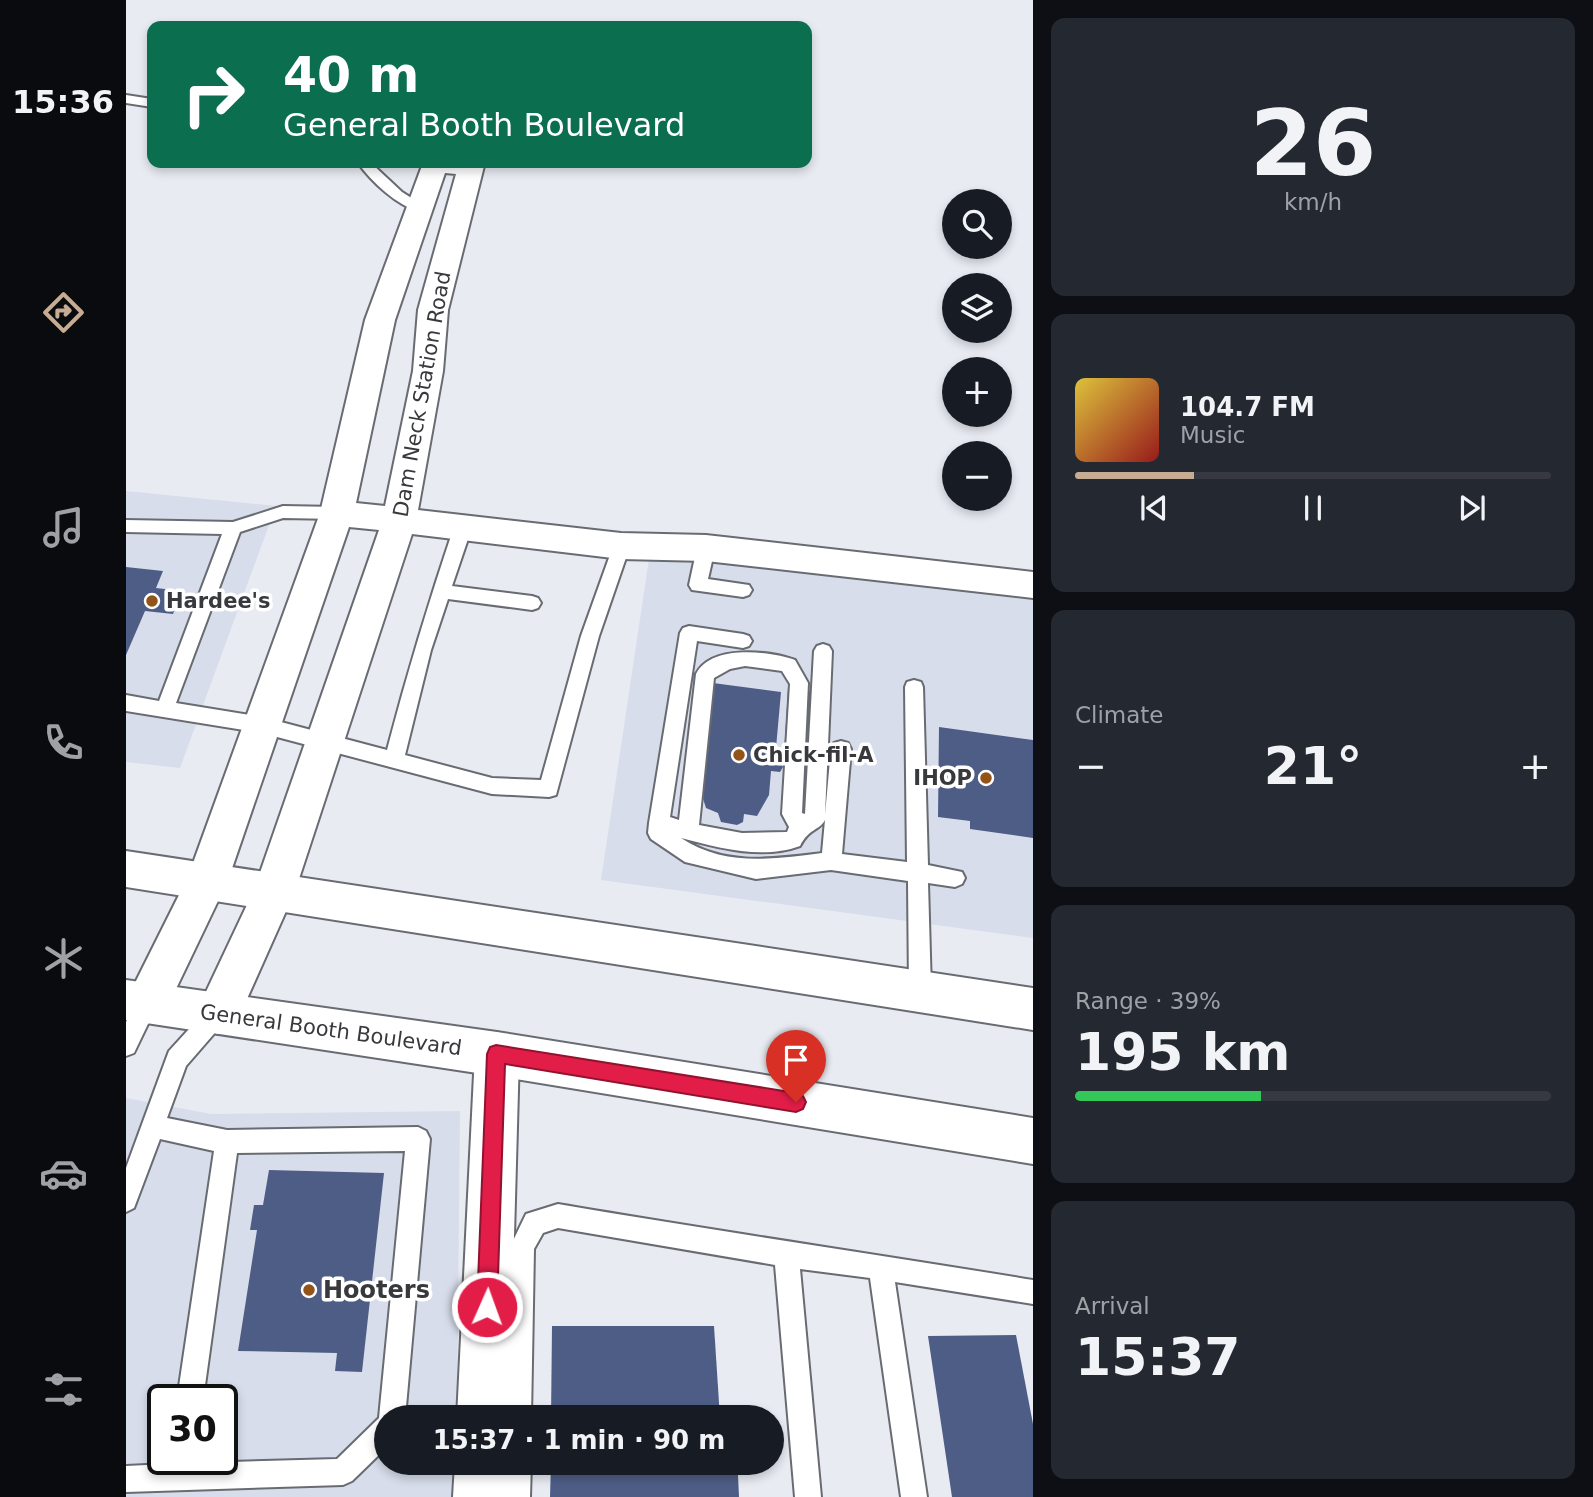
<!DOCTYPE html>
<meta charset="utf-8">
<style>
body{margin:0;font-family:"DejaVu Sans",sans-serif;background:#242831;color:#f1f3f6;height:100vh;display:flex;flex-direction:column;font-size:26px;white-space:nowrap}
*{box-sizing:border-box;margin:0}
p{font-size:23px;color:#9ea1a6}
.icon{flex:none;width:38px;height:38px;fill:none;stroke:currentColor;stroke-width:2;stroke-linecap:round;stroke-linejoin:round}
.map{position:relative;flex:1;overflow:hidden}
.side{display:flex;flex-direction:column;gap:18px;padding:18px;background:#0d0f14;width:560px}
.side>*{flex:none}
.guide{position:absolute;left:21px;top:21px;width:665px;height:147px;border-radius:14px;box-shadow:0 4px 10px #0003;background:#0b6e4f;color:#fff;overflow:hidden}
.tools{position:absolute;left:816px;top:189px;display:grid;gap:14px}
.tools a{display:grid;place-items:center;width:70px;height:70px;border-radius:50%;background:#171b24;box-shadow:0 4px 10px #0003;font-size:35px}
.speed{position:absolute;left:21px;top:1384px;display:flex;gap:14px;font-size:35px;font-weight:700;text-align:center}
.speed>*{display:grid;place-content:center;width:91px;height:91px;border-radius:50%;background:#171b24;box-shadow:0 4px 10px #0003;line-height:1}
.speed .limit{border:4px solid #111;border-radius:10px;background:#fff;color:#111}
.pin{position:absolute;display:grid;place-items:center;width:60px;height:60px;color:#fff;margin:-72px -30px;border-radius:50% 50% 50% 0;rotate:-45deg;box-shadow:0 0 7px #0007}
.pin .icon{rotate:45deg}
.me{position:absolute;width:77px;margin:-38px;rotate:2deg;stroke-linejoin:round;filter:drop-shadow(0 0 5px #0008)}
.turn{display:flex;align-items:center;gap:24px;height:147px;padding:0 21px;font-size:32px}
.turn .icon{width:91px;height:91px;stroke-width:2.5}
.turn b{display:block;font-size:49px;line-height:60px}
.big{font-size:52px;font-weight:600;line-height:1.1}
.side .tile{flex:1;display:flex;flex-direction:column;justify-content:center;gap:10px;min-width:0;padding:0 24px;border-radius:14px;background:#242831}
.side .dial{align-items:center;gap:0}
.dial b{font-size:91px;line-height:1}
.song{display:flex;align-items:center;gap:21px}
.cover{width:84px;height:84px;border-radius:10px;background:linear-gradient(135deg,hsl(50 70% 55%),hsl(0 70% 35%))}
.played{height:7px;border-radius:4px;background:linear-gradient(90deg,#c7ab93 25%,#363941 25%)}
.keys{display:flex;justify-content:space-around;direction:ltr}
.heat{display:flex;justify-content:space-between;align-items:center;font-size:38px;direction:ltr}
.charge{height:10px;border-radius:5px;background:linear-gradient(90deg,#34c759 39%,#363941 0)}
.trip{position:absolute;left:248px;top:1405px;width:410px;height:70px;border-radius:35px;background:#171b24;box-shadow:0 4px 10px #0003;font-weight:600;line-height:70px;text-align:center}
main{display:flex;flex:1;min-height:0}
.tabs{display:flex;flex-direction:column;width:126px;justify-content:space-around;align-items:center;background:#090b0e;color:#9ea1a6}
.tabs .icon{width:49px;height:49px}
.tabs .on{color:#c7ab93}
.tabs b{font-size:32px;color:#f1f3f6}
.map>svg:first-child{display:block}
.built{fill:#d7ddeb;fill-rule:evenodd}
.building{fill:#4e5d86}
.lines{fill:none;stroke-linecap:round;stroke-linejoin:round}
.service-casing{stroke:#686b71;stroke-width:4}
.minor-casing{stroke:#686b71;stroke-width:4}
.trunk-casing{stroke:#686b71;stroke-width:4}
.service{fill:#fff;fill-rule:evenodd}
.minor{fill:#fff;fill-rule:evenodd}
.trunk{fill:#fff;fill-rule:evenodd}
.route{fill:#e11d48;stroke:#92132f;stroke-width:2}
.poi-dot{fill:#93541a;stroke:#fff;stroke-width:2.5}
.labels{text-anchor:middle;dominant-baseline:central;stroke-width:7;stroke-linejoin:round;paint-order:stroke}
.street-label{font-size:21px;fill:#38393c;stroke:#fff}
.poi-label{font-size:21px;font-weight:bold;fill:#38393c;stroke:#fff;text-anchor:start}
.near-poi-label{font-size:24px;font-weight:bold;fill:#38393c;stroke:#fff;text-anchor:start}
</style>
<main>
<nav class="tabs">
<b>15:36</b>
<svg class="icon on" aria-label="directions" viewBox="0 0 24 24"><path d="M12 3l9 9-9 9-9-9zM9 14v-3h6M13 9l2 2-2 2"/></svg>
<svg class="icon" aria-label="music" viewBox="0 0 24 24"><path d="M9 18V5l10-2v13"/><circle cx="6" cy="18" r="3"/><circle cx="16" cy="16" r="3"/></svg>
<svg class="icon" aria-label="phone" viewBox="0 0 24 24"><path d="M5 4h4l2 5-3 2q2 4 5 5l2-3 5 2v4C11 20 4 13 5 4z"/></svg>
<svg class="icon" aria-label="climate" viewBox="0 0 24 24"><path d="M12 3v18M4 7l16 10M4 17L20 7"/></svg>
<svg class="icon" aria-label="car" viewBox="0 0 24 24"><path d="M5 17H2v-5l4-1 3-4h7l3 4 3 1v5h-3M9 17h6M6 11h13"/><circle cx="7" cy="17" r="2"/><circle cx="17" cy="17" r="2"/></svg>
<svg class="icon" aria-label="filters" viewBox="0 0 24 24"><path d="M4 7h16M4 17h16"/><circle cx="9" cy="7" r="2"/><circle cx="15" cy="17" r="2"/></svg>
</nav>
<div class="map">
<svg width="907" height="1497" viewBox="0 0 907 1497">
<rect width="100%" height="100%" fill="#e8ebf2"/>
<g class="built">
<path d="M0 491 150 506 54 768 0 762Z"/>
<path d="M524 552 907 600V938L475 880Z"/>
<path d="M0 1098 85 1114 334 1111 331 1417 261 1418V1463H330L329 1497H0ZM37 1400H96V1460H37Z"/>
</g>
<g class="building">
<path d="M0 567 37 571 30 588 56 591 47 614 19 611 0 655Z"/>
<path d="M587 683 655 692 649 759 654 760 657 767 654 772 645 771 643 795 631 816 618 814 617 822 611 825 595 822 592 813 580 808 572 783Z"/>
<path d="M662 688 698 693 695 759 658 755Z"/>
<path d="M813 727 907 740V838L844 829V821L812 817Z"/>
<path d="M143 1170 258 1173 236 1372 209 1371 211 1353 112 1351 131 1230H124L128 1205H137Z"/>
<path d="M426 1326H588L594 1418H425Z"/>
<path d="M890 1335 907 1424V1497H826L802 1336Z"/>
<path d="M425 1463H596L597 1475H612L613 1497H424Z"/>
</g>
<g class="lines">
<defs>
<g id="service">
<path d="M0 95 26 99V107L0 103Z"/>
<path d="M232 163H245L276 192 301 208 294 212C270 205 246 182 232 163Z"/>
<path d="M157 506 211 507 219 513 211 519 157 518 114 532 50 703 136 717 261 750C281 674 303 601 328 527L337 521 346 527 326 586 406 596 412 598 415 603 412 608 406 610 322 599 305 650 279 755 366 778 415 780 455 636 489 541H501L504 546 473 636 430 795 423 797 366 794 136 733 0 711V695L33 701 96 534 0 532V520L107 522Z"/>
<path d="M580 542 586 543 589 548 582 579 623 585 626 590 623 595 617 597 566 590 563 585 571 548 574 543Z"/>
<path d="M563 626 617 634 623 636 626 641 623 646 617 648 571 641 544 817 553 820 570 674C585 644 643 651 669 660L682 683 676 813 679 814 688 651 691 646 697 644 703 646 706 651 699 815 705 749 708 743 715 741 722 743 725 749 716 854 781 862 779 687 781 682 788 680 795 682 797 687 802 865 836 872 839 878 836 884 829 887 802 883 805 991 802 998 794 1001 786 998 783 991 782 881 705 870 630 879 559 862 525 839 522 833 523 823 554 633 557 628ZM619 666 656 671 664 684 656 814 663 827 661 832 616 833 573 825 588 678 604 669ZM699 820 696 853C647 859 599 867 555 838 593 848 636 860 674 846 683 828 693 831 699 820Z"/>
<path d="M21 993 29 996 32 1003 8 1053 0 1056V1022L13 996Z"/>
<path d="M92 1003 100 1006 103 1013 100 1020 60 1066 41 1118 101 1130 292 1127 300 1131 304 1139 279 1418H261V1447L226 1481 217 1485 0 1492V1466L41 1464 42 1460H68V1463L211 1459 253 1418 279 1151 111 1153 77 1400H51L88 1151 34 1139 8 1208 0 1212V1168L40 1059 43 1051 84 1006Z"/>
<path d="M432 1204C590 1231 749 1254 907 1280V1304L769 1282 801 1497H775L744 1278 674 1269 695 1497H669L649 1265 432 1228 417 1233 408 1249 405 1418H379L384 1247 400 1214Z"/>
<path d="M379 1463H405L404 1497H378Z"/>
</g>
<g id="minor">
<path d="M297 163H356L358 166 322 310 317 371 292 510 495 533 580 535 907 572V598L580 561 495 559 286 534 169 891 108 1028 92 1034 76 1028 70 1013 128 890 253 530 223 527 102 880 36 1018 21 1024 6 1018 0 1001 62 877 194 513 239 320ZM319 173 330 174 292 310 287 371 259 506 230 503 269 320Z"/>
<path d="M371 1032 387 1039 393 1054 383 1418H331L349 1054 355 1039Z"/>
<path d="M329 1463H383L381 1497H327Z"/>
</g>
<g id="trunk">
<path d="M0 851 907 988V1030L0 887Z"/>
<path d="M0 980 371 1032 907 1118V1164L371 1076 0 1020Z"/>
</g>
</defs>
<use href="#service" class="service-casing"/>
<use href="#minor" class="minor-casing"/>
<use href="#trunk" class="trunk-casing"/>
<use href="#service" class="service"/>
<use href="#minor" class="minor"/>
<use href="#trunk" class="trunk"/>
</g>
<path class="route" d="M370 1045 670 1093 677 1096 680 1102 677 1109 670 1112 379 1064 371 1307 368 1315 361 1318 354 1315 351 1307 361 1054 364 1047Z"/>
<g class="poi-dot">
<circle cx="26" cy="601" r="7"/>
<circle cx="613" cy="755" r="7"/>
<circle cx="860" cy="778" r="7"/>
<circle cx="183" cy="1290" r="7"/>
</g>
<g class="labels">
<g class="street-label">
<text transform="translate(296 394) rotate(-80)">Dam Neck Station Road</text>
<text transform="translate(205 1030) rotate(8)">General Booth Boulevard</text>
</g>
<g class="poi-label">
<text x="40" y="601">Hardee's</text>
<text x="627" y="755">Chick-fil-A</text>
<text x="846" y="778" text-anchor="end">IHOP</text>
</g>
<g class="near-poi-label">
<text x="197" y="1290">Hooters</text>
</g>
</g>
</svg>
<div class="tools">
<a><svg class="icon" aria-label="search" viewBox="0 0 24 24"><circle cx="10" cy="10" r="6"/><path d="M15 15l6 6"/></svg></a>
<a><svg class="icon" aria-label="layers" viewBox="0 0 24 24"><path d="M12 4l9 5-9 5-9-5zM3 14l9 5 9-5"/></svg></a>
<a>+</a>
<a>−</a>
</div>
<div class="speed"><div class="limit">30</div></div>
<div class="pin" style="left:670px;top:1102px;background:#d93025"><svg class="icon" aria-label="arrive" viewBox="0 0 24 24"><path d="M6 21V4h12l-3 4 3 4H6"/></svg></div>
<svg class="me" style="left:361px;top:1307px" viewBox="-20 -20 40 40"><circle r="17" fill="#e11d48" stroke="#fff" stroke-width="3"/><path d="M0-11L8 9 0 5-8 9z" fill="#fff"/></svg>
<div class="trip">15:37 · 1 min · 90 m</div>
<div class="guide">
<div class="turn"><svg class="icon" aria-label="right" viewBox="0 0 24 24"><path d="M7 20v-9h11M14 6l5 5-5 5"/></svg><div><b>40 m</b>General Booth Boulevard</div></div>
</div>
</div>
<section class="side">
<div class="tile dial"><b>26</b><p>km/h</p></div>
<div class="tile">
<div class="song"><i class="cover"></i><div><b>104.7 FM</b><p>Music</p></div></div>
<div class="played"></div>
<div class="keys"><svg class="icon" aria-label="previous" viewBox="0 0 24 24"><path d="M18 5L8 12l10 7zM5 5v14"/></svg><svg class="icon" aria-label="pause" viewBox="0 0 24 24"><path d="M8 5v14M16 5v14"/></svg><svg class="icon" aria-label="next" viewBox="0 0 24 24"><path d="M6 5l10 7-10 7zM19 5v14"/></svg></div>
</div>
<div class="tile"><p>Climate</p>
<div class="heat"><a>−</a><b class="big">21°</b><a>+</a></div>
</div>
<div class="tile"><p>Range · 39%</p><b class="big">195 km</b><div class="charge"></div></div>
<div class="tile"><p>Arrival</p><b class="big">15:37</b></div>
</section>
</main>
